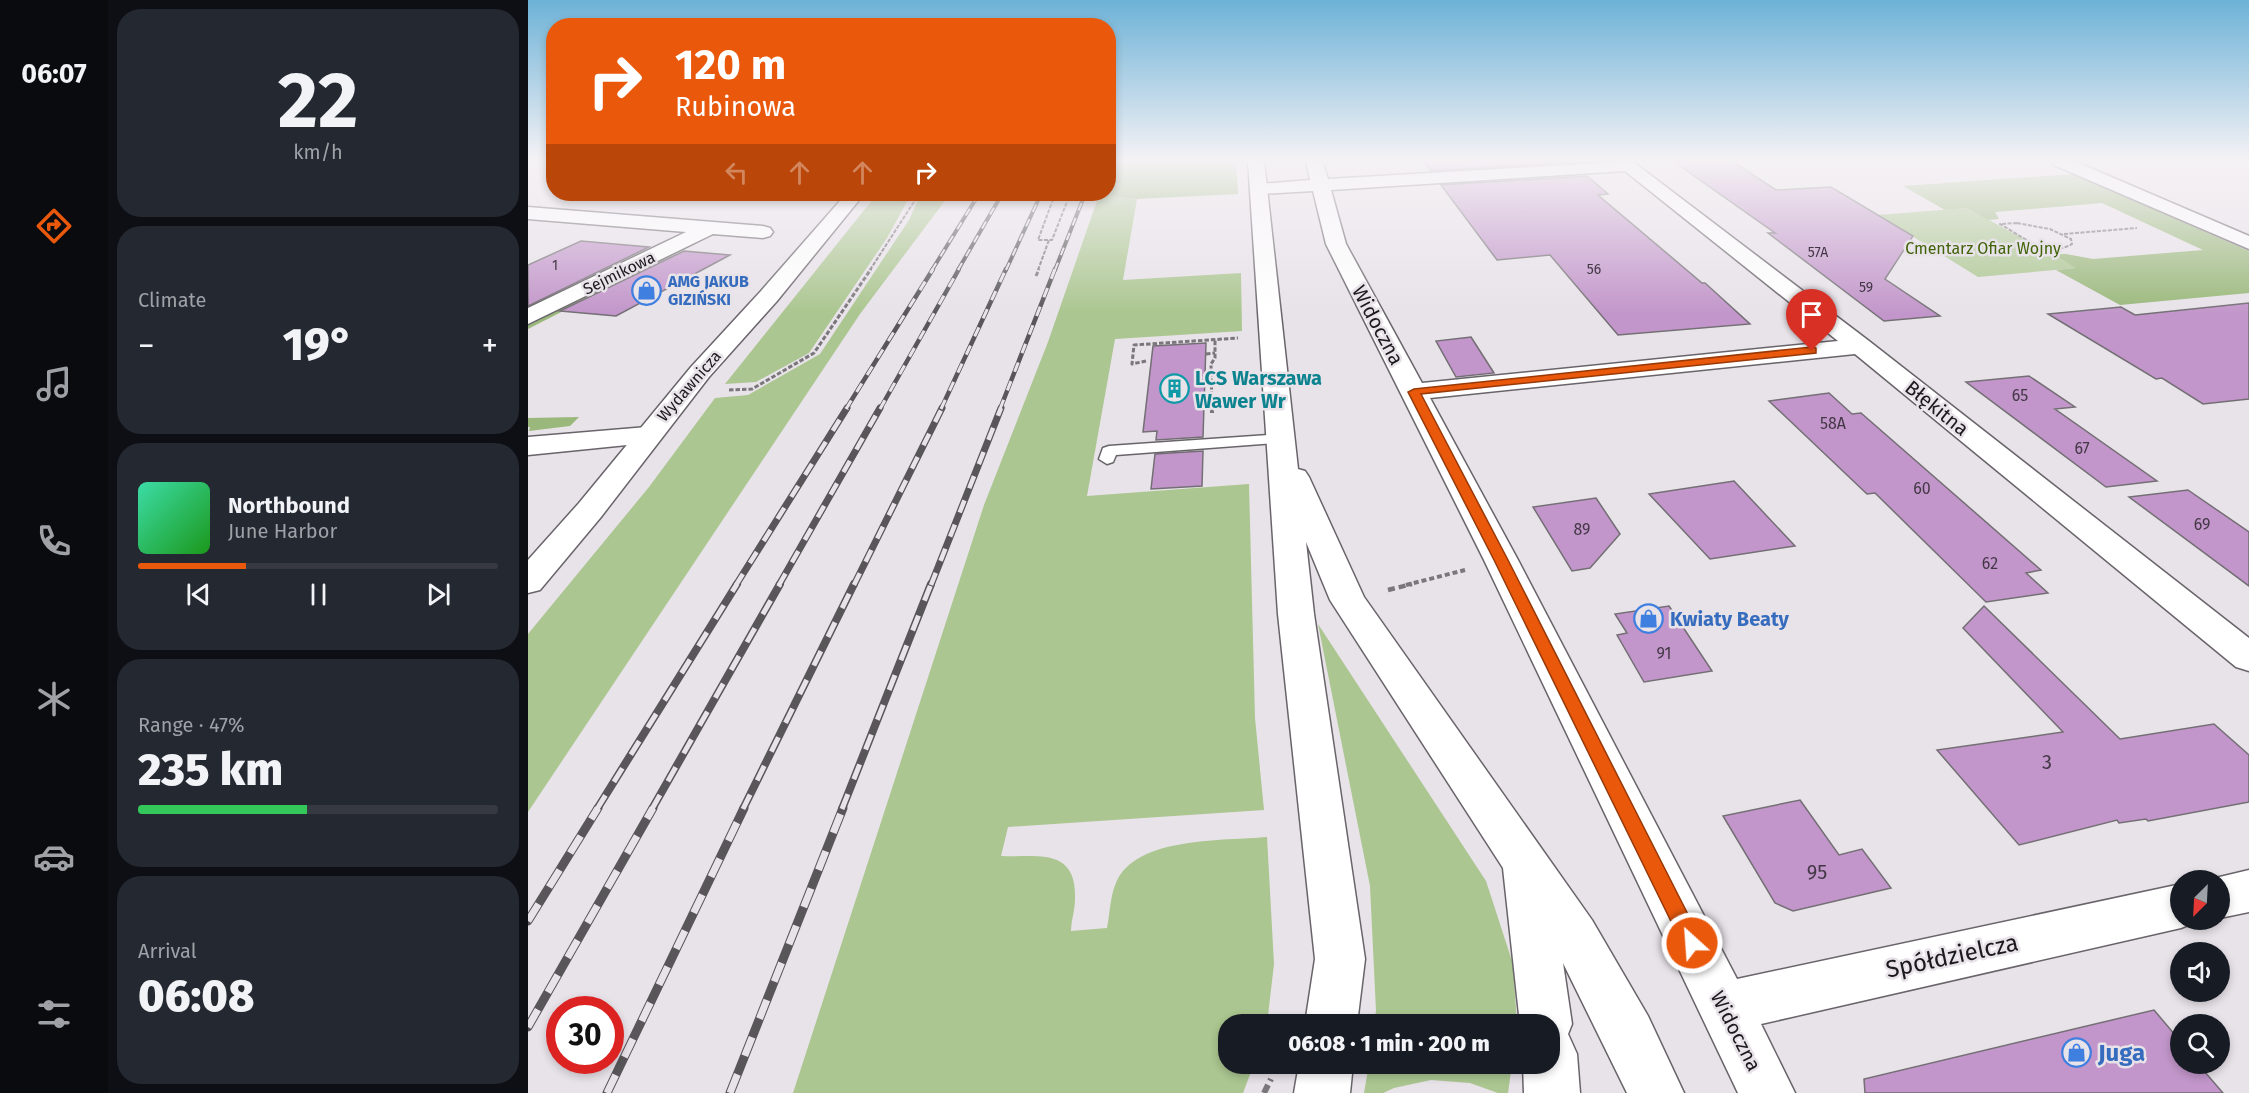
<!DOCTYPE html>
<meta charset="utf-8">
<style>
body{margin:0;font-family:"Fira Sans",sans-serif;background:#242831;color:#f1f3f6;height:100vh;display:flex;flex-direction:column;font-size:22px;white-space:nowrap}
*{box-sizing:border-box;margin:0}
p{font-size:20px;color:#9ea1a6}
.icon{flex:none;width:33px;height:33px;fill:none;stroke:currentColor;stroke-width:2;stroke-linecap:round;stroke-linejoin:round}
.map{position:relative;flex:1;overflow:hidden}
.details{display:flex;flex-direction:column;gap:9px;padding:9px;background:#0d0f14;width:420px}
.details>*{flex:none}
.banner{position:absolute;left:18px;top:18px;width:570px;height:183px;border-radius:24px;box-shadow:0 3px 9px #0003;background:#ea580c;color:#fff;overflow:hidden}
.needle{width:39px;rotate:204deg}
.controls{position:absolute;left:1642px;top:870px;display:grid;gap:12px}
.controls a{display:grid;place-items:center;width:60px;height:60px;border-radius:50%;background:#171b24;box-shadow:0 3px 9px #0003;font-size:30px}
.speed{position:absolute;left:18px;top:996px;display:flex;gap:12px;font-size:30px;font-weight:700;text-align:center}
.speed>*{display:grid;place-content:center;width:78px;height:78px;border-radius:50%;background:#171b24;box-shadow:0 3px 9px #0003;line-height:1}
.speed .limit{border:9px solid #d22;background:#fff;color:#111}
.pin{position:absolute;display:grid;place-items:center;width:51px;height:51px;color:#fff;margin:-62px -26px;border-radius:50% 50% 50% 0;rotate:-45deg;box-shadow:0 0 6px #0007}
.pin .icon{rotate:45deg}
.me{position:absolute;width:66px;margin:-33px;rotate:334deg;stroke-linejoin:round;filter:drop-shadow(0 0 4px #0008)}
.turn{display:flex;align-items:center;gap:21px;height:126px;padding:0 30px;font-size:27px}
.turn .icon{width:78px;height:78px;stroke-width:2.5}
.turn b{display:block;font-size:42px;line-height:51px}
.lanes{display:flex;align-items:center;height:57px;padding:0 30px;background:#0003;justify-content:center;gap:30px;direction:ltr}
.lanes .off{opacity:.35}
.big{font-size:45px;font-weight:800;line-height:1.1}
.details .tile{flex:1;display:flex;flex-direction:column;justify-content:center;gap:9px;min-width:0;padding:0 21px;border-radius:24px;background:#242831}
.details .dial{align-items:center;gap:0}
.dial b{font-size:78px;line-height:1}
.song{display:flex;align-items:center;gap:18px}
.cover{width:72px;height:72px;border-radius:9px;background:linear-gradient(135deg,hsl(160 70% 55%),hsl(120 70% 35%))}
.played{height:6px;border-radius:3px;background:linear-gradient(90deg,#ea580c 30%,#363941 30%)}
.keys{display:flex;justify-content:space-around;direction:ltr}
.heat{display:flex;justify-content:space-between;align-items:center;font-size:33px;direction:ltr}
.charge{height:9px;border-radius:4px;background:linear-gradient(90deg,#34c759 47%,#363941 0)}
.trip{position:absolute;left:690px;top:1014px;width:342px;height:60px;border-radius:24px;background:#171b24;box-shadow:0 3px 9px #0003;font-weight:800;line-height:60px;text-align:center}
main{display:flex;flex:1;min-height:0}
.tabs{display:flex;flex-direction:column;width:108px;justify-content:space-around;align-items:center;background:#090b0e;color:#9ea1a6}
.tabs .icon{width:42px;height:42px}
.tabs .on{color:#ea580c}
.tabs b{font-size:27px;color:#f1f3f6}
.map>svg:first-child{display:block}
.green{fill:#abc690}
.forest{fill:#9ab87b}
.building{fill:#c296ca;stroke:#736f74;stroke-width:1.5}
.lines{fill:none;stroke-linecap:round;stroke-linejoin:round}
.lane-casing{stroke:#69646a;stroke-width:3}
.street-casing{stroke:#69646a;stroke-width:3}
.secondary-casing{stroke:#69646a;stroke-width:3}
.primary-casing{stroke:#69646a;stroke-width:3}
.path-far4{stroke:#7a777b;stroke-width:2;stroke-dasharray:4 1.5;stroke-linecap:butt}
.path-far3{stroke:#7a777b;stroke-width:3;stroke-dasharray:4.5 2;stroke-linecap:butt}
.path-far2{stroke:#7a777b;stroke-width:4;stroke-dasharray:5 3;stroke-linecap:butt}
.path-far1{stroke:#7a777b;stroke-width:4.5;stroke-dasharray:7 4;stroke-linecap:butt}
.path{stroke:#7a777b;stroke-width:6;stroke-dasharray:9 4.5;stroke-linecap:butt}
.lane{fill:#fff;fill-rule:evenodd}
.street{fill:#fff;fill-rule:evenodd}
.secondary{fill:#fff;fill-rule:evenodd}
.primary{fill:#fff;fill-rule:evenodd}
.rail-far4-casing{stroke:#585659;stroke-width:4}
.rail-far3-casing{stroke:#585659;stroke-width:4.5}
.rail-far2-casing{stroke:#585659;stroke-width:7}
.rail-far1-casing{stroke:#585659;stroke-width:8}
.rail-casing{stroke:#585659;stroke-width:9}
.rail-far4{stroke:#e8e2e9;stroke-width:2;stroke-dasharray:8;stroke-linecap:butt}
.rail-far3{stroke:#e8e2e9;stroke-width:3;stroke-dasharray:10;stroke-linecap:butt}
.rail-far2{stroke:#e8e2e9;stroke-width:4.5;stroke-dasharray:13;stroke-linecap:butt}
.rail-far1{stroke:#e8e2e9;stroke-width:5;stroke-dasharray:16;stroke-linecap:butt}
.rail{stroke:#e8e2e9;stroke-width:7;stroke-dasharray:20;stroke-linecap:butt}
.route{fill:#ea580c;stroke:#983908;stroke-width:1.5}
.labels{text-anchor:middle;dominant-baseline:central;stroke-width:5;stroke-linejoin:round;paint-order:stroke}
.far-number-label{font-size:14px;fill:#443847}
.far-park-label{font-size:16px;fill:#416307;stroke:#e8e2e9}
.far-street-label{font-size:16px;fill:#1a191b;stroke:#e8e2e9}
.far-shop-label{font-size:16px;font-weight:bold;fill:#366cbe;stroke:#e8e2e9;text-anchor:start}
.number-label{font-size:16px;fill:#443847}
.street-label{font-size:20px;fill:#1a191b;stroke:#e8e2e9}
.culture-label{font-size:20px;font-weight:bold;fill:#0d838f;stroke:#e8e2e9;text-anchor:start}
.shop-label{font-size:20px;font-weight:bold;fill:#366cbe;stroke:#e8e2e9;text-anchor:start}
.near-number-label{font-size:20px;fill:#443847}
.near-street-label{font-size:24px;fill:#1a191b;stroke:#e8e2e9}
.near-shop-label{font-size:24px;font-weight:bold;fill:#366cbe;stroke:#e8e2e9;text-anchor:start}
</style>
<main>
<nav class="tabs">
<b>06:07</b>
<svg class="icon on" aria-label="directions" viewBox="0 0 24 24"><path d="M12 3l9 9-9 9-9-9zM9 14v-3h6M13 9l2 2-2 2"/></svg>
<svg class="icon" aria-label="music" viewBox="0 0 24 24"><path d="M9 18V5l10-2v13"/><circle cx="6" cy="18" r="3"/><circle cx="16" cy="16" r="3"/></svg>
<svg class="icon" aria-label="phone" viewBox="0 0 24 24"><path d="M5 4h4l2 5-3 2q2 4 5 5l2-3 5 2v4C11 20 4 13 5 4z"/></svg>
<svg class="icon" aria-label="climate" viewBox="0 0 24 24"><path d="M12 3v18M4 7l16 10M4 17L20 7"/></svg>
<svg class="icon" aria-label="car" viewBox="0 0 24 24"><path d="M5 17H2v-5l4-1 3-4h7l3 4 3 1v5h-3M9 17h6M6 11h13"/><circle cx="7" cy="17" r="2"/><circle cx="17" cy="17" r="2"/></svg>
<svg class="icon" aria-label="filters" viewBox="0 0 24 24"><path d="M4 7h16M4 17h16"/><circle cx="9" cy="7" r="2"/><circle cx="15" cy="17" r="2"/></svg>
</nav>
<section class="details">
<div class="tile dial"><b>22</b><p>km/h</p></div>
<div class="tile"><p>Climate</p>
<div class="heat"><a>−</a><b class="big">19°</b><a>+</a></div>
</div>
<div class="tile">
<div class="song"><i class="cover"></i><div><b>Northbound</b><p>June Harbor</p></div></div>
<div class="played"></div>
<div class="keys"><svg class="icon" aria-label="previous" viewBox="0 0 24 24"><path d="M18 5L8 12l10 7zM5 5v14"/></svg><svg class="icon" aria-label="pause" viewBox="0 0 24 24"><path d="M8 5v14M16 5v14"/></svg><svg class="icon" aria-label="next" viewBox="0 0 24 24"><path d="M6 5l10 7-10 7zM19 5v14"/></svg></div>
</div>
<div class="tile"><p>Range · 47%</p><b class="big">235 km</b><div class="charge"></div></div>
<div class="tile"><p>Arrival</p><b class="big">06:08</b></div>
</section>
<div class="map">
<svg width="1721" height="1093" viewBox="0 0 1721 1093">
<rect width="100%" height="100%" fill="#e8e2e9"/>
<g class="green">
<path d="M349 194H375L374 196 381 198 359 238 281 353 228 382 197 384Z"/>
<path d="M396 194H422L332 314 0 812V634L121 487 187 398 220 395 292 354 381 220 391 198Z"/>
<path d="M571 195 609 199 595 280 713 273 714 331 587 339 559 496 721 484 727 718 736 810 480 827 473 856C507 858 549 846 547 899 547 910 543 921 543 931L579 928C582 914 582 896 588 883 607 836 697 841 739 837L746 964 739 1024H700V1064H726L715 1093H265L456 505 520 342Z"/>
<path d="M1439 208 1549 268 1450 277 1350 215Z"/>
<path d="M790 624 958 881 985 964 989 1024H846L848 1011 842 886Z"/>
<path d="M841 1064H984L980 1093H970L942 1083 903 1080 866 1088 855 1093H836Z"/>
</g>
<g class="forest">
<path d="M584 161H708L710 194 609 199 571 195 580 194 581 170Z"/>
<path d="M1545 174 1721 251V293L1592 305 1528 270 1548 268 1524 254H1538L1565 259 1675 250 1574 203 1467 212 1471 219 1460 220 1439 208 1417 210 1375 186Z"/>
<path d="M178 235H184L0 329V325Z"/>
<path d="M51 417 42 426 1 431 2 427H0V418Z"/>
</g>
<g class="building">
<path d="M895 161H1041L1043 162 903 171Z"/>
<path d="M1145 161H1204L1248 190 1303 187 1385 236 1357 279 1412 316 1356 321 1240 233H1247Z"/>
<path d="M1059 176 1080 194 1070 195 1174 283H1177L1222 324 1090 335 1022 255 969 260 913 185Z"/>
<path d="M53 241 121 247 0 306V265Z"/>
<path d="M156 251 202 255 88 316 32 311Z"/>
<path d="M1721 303V399L1675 404 1634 378 1628 379 1520 314 1593 307 1607 315Z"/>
<path d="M943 337 966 373 928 377 908 341Z"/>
<path d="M678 343 675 437 628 440 629 431 615 432 625 346Z"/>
<path d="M1501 376 1547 407 1527 409 1629 481 1578 487 1438 382Z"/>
<path d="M1301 393 1324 414 1333 413 1513 570 1498 573 1520 593 1458 602 1347 493 1339 494 1241 401Z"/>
<path d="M675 451 674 486 623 489 627 454Z"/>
<path d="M1206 481 1267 546 1182 559 1121 494Z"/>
<path d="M1660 490 1721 532V586L1601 497Z"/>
<path d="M1068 498 1092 534 1062 568 1044 571 1005 507Z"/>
<path d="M1141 606 1184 671 1116 682 1089 635 1099 633 1087 614Z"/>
<path d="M1456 606 1592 739 1686 724 1721 755V802L1620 821 1618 819 1591 823 1589 820 1491 845 1409 750 1535 732 1435 628Z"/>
<path d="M1272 800 1311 855 1334 849 1363 888 1265 911 1247 903 1195 816Z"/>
<path d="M1626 1010 1653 1042V1064H1670L1695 1093H1337L1336 1079Z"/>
</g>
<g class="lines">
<defs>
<path id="lane" d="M754 434 762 439 759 442 588 455 585 462 579 464 571 459 575 448 581 446Z"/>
<g id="street">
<path d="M778 161H794L800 179 1104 161 1341 341 1721 638V671L1708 667 1327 354 902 398 990 560 1209 979 1653 884V920H1671L1670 921 1653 928 1233 1024 1267 1093H1210L956 560 798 244 785 191 731 194 725 193 722 189 725 185 731 184 782 180ZM1097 171 1310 341 894 383 818 244 803 190Z"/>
<path d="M1524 161H1546L1721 236V249L1526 165Z"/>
<path d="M0 207 235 226 242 228 245 232 242 236 235 238 185 234 0 324V308L158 232 0 219Z"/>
<path d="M1721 870V912L1692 918V880H1679Z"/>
</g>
<g id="secondary">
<path d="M720 161H736L770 469 777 471 781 477 836 597 1064 920 1120 1016 1156 1093H1099L1035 963 1044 1024 1040 1034 1049 1054 1052 1093H996L995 1064H1022V1024H992L975 868 802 600 778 542 786 614 837 959 829 1024H777L787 959 750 614Z"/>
<path d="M318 194H336L249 301 181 377 73 517 12 590 0 593V560L51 503 163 367 233 291Z"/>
<path d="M771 1064H825L822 1093H766Z"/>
</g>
<path id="primary" d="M119 427 129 430 133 436 129 442 0 455V437Z"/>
</defs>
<use href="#lane" class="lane-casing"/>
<use href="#street" class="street-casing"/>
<use href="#secondary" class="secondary-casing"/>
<use href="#primary" class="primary-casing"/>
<g class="path-far4">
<path d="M380 194H388"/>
<path d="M527 194 510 240H524L542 194"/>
<path d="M1489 223 1522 229 1543 239 1544 244C1519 259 1494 236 1472 224Z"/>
<path d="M1536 234 1609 228"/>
<path d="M342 270 391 194"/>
<path d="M510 270 521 240"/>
</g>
<g class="path-far3">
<path d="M508 276 511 269"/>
<path d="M678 354 687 353"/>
<path d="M618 361 604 364 606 345 710 338"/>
<path d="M201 390 224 389 286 353 343 269"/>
<path d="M671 396H684"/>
<path d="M684 409 683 364 687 358V339"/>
</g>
<g class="path-far2">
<path d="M684 408V416"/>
<path d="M878 585 937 570"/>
</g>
<path class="path-far1" d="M860 590 884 584"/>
<path class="path" d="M736 1093 743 1079"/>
<use href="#lane" class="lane"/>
<use href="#street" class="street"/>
<use href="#secondary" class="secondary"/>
<use href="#primary" class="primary"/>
<defs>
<g id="rail-far4">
<path d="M404 270 451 194"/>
<path d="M430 270 474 194"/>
<path d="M478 270 513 194"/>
<path d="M527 270 557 194"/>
</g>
<g id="rail-far3">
<path d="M318 409 405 269"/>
<path d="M352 409 431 269"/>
<path d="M413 409 478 269"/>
<path d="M472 409 527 269"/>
</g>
<g id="rail-far2">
<path d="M208 585 319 408"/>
<path d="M251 585 352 408"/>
<path d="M326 585 414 408"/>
<path d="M403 585 473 408"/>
</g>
<g id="rail-far1">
<path d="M69 809 209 584"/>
<path d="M124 809 252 584"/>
<path d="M215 809 326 584"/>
<path d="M314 809 403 584"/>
</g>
<g id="rail">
<path d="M0 921 70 808"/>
<path d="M0 1027 125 808"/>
<path d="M79 1093 216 808"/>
<path d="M202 1093 315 808"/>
</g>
</defs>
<use href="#rail-far4" class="rail-far4-casing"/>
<use href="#rail-far3" class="rail-far3-casing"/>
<use href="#rail-far2" class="rail-far2-casing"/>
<use href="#rail-far1" class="rail-far1-casing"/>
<use href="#rail" class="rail-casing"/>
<use href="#rail-far4" class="rail-far4"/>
<use href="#rail-far3" class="rail-far3"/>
<use href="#rail-far2" class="rail-far2"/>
<use href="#rail-far1" class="rail-far1"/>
<use href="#rail" class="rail"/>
</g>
<linearGradient id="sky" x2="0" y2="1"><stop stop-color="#6db2d7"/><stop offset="0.51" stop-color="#f5f2f5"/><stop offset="1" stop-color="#f5f2f5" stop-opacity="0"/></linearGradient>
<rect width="1721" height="314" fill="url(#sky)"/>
<path class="route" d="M1284 347 1288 348V353L893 394 980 560 1171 936 1174 943 1171 950 1164 953 1157 950 966 560 880 392 886 389Z"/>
<defs>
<symbol id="shop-ring" viewBox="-11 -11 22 22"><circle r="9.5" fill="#e8e2e9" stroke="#3f7fe0" stroke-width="1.5"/><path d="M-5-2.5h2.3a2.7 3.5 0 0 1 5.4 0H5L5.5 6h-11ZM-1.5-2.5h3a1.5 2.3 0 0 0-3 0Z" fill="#3f7fe0"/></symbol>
<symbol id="building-ring" viewBox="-11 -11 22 22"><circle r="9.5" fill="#e8e2e9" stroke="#0f9aa8" stroke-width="1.5"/><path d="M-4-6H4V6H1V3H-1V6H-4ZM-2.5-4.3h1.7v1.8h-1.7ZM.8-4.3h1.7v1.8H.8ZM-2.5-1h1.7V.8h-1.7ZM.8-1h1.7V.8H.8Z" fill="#0f9aa8"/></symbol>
</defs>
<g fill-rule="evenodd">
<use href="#shop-ring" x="102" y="274" width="33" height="33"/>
<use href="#building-ring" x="630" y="372" width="33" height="33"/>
<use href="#shop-ring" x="1104" y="602" width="33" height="33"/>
<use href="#shop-ring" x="1532" y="1036" width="33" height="33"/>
</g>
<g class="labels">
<g class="far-number-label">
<text x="1290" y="252">57A</text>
<text x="27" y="265">1</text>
<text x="1066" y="269">56</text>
<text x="1338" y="287">59</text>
</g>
<g class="far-park-label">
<text x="1455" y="248">Cmentarz Ofiar Wojny</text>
</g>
<g class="far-street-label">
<text transform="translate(91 273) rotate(-26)">Sejmikowa</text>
<text transform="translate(161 386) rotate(-49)">Wydawnicza</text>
</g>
<g class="far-shop-label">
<text x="140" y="281">AMG JAKUB<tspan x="140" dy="18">GIZIŃSKI</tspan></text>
</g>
<g class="number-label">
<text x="1492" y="395">65</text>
<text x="1305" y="423">58A</text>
<text x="1554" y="448">67</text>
<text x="1394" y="488">60</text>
<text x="1674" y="524">69</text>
<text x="1054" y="529">89</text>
<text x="1462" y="563">62</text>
<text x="1136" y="653">91</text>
</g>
<g class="street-label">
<text transform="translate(850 325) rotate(62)">Widoczna</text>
<text transform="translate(1409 408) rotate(39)">Błękitna</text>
<text transform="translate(1208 1031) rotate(63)">Widoczna</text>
</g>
<g class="culture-label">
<text x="667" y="378">LCS Warszawa<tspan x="667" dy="23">Wawer Wr</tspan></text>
</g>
<g class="shop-label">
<text x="1142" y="619">Kwiaty Beaty</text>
</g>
<g class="near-number-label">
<text x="1519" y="762">3</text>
<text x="1289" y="872">95</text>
</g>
<g class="near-street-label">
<text transform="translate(1424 956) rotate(-12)">Spółdzielcza</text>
</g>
<g class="near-shop-label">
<text x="1570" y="1053">Juga</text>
</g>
</g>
</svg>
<div class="controls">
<a><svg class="needle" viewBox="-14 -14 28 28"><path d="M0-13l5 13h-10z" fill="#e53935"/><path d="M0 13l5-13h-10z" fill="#9ea1a6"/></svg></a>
<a><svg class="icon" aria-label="sound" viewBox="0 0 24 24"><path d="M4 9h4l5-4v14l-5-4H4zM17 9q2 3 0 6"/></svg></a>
<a><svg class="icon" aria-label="search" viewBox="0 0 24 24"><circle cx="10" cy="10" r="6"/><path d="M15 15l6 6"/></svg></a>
</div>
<div class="speed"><div class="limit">30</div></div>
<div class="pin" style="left:1284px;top:351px;background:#d93025"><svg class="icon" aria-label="arrive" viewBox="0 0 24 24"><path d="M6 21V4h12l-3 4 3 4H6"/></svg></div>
<svg class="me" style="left:1164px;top:943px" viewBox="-20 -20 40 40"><circle r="17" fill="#ea580c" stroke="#fff" stroke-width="3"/><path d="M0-11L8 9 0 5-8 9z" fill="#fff"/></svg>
<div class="trip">06:08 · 1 min · 200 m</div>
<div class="banner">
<div class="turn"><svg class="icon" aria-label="right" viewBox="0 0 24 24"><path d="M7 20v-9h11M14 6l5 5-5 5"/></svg><div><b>120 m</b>Rubinowa</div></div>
<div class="lanes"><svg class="icon off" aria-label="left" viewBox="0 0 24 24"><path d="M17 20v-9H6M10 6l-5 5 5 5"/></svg><svg class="icon off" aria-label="ahead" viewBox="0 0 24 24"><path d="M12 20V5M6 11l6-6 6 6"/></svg><svg class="icon off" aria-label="ahead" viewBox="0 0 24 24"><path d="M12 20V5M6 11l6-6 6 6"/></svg><svg class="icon" aria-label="right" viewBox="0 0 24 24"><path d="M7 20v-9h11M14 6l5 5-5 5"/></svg></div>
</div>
</div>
</main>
